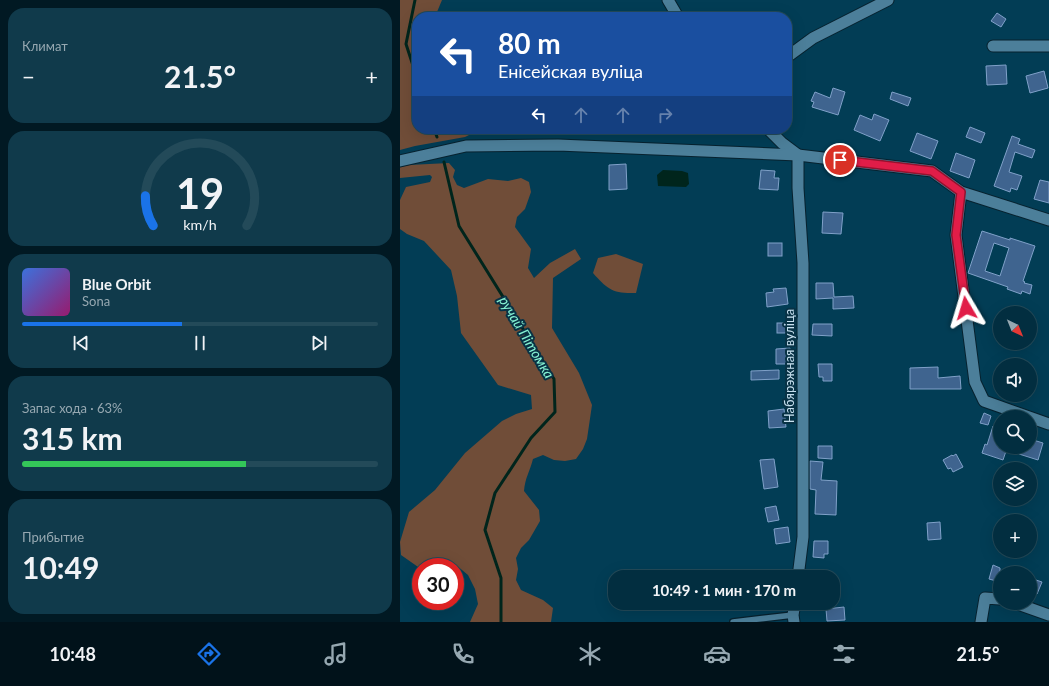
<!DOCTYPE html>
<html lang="ru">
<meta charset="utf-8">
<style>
body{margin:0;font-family:Lato,sans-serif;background:#103a4b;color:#f1f3f6;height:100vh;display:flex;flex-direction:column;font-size:15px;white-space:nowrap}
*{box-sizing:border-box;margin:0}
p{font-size:13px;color:#96a8b1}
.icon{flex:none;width:22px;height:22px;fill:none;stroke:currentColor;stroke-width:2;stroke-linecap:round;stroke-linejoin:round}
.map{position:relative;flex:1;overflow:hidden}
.details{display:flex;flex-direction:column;gap:8px;padding:8px;background:#011923;width:400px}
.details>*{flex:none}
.hud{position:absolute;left:12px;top:12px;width:380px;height:122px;border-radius:16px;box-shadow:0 4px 16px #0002,0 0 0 1px #234a59;background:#1a4fa0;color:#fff;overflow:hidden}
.needle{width:26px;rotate:137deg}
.tools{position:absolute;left:593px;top:306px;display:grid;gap:8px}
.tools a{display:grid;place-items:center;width:44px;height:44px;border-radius:50%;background:#022e40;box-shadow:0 4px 16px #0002,0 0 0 1px #234a59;font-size:20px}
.speed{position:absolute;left:12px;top:558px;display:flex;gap:8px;font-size:20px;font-weight:700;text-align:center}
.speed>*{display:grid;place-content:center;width:52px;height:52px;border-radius:50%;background:#022e40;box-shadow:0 4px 16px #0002,0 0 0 1px #234a59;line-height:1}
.speed .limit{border:6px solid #d22;background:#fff;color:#111}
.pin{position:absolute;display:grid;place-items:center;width:34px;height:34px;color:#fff;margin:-17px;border:2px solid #fff;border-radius:50%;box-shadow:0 1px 4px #0007}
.me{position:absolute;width:44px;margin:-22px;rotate:353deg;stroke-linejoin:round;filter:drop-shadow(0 0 3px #0008)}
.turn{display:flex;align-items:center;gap:14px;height:84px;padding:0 20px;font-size:18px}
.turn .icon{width:52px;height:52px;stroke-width:2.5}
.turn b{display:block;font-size:28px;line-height:34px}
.lanes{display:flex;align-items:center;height:38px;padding:0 20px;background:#0003;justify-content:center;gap:20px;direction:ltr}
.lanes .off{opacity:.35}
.big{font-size:30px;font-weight:700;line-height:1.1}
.details .widget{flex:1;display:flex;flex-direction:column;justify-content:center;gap:6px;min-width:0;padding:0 14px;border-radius:16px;background:#103a4b}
.details .dial{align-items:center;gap:0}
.dial svg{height:104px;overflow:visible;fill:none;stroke:#234a59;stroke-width:7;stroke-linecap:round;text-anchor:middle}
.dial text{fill:#f1f3f6;stroke:none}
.song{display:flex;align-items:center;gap:12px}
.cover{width:48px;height:48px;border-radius:6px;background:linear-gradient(135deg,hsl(220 70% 55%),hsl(320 70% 35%))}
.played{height:4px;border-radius:2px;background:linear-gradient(90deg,#1a73e8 45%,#234a59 45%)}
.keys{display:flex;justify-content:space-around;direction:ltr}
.heat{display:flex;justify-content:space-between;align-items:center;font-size:22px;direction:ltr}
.charge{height:6px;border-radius:3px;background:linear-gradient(90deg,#34c759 63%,#234a59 0)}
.trip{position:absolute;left:208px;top:570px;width:232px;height:40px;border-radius:16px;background:#022e40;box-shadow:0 4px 16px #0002,0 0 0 1px #234a59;font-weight:700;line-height:40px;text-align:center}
.menu{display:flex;height:64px;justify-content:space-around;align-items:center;background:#01121a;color:#96a8b1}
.menu .icon{width:28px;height:28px}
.menu .active{color:#1a73e8}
.menu b{font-size:18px;color:#f1f3f6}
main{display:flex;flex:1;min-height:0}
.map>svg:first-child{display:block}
.green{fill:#704d38}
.water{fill:#00251c}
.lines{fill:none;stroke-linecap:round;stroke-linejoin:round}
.stream{stroke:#00251c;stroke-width:3}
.building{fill:#3f648f;stroke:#80a1c9;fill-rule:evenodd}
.lane-casing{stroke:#07222f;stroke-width:8}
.street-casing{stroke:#07222f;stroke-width:13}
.lane{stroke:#4c7f9a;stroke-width:5.5}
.street{stroke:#4c7f9a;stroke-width:11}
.route-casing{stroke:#92132f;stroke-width:10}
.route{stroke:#e11d48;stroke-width:7}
.labels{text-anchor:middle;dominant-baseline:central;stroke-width:4;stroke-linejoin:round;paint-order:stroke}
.street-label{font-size:13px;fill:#c6e0ef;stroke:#083245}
.water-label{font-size:14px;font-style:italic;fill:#86f2d3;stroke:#083245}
</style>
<main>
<section class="details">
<div class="widget"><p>Климат</p>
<div class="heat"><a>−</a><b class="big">21.5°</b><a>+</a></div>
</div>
<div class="widget dial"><svg viewBox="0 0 100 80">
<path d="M14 69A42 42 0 1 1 86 69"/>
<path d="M14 69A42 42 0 0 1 8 46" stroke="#1a73e8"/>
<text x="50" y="56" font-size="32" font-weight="700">19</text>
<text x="50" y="72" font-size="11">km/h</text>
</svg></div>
<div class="widget">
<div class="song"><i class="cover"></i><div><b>Blue Orbit</b><p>Sona</p></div></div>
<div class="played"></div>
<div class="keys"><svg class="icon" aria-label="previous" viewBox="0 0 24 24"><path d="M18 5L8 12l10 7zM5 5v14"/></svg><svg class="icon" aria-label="pause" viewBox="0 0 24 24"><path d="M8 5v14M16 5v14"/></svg><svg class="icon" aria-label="next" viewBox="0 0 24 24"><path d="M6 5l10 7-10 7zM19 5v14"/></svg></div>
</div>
<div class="widget"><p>Запас хода · 63%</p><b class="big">315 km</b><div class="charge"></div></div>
<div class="widget"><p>Прибытие</p><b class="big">10:49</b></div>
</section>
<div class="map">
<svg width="649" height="622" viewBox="0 0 649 622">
<rect width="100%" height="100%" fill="#023d55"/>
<g class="green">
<path d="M0 0H42L37 12 39 17H17V129H81L65 137 15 146 0 150Z"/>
<path d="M49 163 55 170 53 177 57 185 64 188 88 179 108 181 121 178 129 182 131 192 125 209 117 217 115 227 131 249 128 268 134 278 150 263 175 249 181 259 153 278 152 328 179 373 192 405 187 439 183 449 176 459 165 461 154 460 143 455 133 459C130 471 125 478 124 491L139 510 140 521 129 540 121 548 116 558 118 569 116 580 121 590 143 600 153 608 151 622H70L78 604 75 589 68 575 56 565 53 567H21V569L1 555 0 542 9 512 35 490 65 453 102 421 116 414 132 409 131 395 98 385 61 333 57 296 51 270 24 241 7 234 0 229V200L6 187 30 182 32 177 30 175 0 178V167L9 165Z"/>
<path d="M216 254 243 264 236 293C213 294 207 289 193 273L198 258Z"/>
</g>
<path class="water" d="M263 170 282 171 288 173 289 184 286 187 258 186 257 175Z"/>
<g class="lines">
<g class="stream">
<path d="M15 0 6 44 17 78"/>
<path d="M34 129 37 137"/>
<path d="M44 162 59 226 154 379 155 412 131 438 95 493 85 530 101 578V622"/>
</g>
</g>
<g class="building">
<path d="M597 13 606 19 601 27 591 21Z"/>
<path d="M606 65 607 84 587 85 586 66Z"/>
<path d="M644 71 648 88 630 93 626 76Z"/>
<path d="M433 88 445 92 438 115 412 107 414 102 411 101 415 92 430 98Z"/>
<path d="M492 92 511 98 508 106 490 99Z"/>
<path d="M474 114 489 120 480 141 454 130 460 115 472 120Z"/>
<path d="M570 127 585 133 581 143 566 137Z"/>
<path d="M517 133 538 141 531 159 510 151Z"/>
<path d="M612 136 620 139 618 144 635 150 632 158 615 152 609 172 622 176 617 190 611 188 610 192 594 186Z"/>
<path d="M556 153 575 160 569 178 550 171Z"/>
<path d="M226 164 227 189 209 190V165Z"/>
<path d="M361 170 375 171 374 178H379L378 190 359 189Z"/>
<path d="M640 180 649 182V203L634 199Z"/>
<path d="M423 212 443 213 441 234 422 233Z"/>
<path d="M582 231 610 240V238L635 246 623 281 625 282 624 283 632 285 630 294 622 291 621 294 607 289 608 287 568 273ZM594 243 609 248 600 276 585 271Z"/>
<rect x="368" y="243" width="14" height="13"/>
<path d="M416 283H433L434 297 453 296 454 308 433 309V298L416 299Z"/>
<path d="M386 288 388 304 367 307 366 293 374 292 373 289Z"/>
<rect x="377" y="323" width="11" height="10"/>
<path d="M413 324H432V336L412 335Z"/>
<path d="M390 348 391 364H376V349Z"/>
<path d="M418 364H432V381H423V377H419Z"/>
<path d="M538 367V378L560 376 561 389H510V368Z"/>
<path d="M379 370V379L351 380V371Z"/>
<path d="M384 409 386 427 369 428 368 411Z"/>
<path d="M584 413 591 416 588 425 580 423Z"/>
<path d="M593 426 600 429V447H603L602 450 606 451 603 460 582 453 585 444 587 445Z"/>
<path d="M630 439 643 443 638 460 619 454 622 447H630Z"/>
<path d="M418 446H432V459L418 458Z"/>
<path d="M556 454 563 467 553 472 551 468 548 469 543 460 552 455 553 456Z"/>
<path d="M374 459 378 487 364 489 360 460Z"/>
<path d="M410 461 423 462 421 480 437 481 436 515 415 514 416 490 410 489Z"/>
<path d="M376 506 379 520 368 522 365 508Z"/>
<path d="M540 522 541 539 528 540 527 523Z"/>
<path d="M388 527 390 542 376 544 374 529Z"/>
<path d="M414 541H428V554H424V558L413 557Z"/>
<path d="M593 565 600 568V582L589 579Z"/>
<path d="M630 578 642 582 637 594 630 591Z"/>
<path d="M444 607 445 620 427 621 426 609Z"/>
</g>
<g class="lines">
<defs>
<path id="lane" d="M333 622 393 615"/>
<g id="street">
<path d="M268 0 278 17"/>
<path d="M593 46H649"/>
<path d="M387 57 413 38 488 0"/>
<path d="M368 129 382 143 398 155"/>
<path d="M398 155V188L403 263V537L398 577"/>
<path d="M0 161 66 146 158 145 398 155 532 171 561 192 649 220"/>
<path d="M561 192 556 235 575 382 584 401 649 424"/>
<path d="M615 603 649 615"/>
<path d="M394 622 393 615 395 603"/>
<path d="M581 622 585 598 600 599"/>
</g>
</defs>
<use href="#lane" class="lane-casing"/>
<use href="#street" class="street-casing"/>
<use href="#lane" class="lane"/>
<use href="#street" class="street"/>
</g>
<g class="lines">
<defs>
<path id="route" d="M440 160 532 171 561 192 556 235 566 308"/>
</defs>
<use href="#route" class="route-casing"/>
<use href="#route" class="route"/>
</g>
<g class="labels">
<g class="street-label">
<text transform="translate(389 366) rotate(-90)">Набярэжная вуліца</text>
</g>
<g class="water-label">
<text transform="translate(127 337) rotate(59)">ручай Пітомка</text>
</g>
</g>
</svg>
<div class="tools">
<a><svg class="needle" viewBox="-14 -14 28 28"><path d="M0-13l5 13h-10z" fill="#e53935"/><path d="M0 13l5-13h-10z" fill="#96a8b1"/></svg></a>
<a><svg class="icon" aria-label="sound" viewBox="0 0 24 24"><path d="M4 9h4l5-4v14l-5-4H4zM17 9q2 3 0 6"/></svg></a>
<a><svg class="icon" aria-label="search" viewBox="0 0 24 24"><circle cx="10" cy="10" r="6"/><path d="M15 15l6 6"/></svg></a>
<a><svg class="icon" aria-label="layers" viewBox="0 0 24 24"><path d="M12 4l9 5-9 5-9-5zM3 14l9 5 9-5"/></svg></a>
<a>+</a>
<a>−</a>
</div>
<div class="speed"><div class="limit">30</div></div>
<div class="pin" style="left:440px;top:160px;background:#d93025"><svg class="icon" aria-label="arrive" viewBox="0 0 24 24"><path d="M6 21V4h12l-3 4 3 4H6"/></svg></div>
<svg class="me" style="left:566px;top:308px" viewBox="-20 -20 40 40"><path d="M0-17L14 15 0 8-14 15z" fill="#e11d48" stroke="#fff" stroke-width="4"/></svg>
<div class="trip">10:49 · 1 мин · 170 m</div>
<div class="hud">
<div class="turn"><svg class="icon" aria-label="left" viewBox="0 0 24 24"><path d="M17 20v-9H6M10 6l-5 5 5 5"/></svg><div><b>80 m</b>Енісейская вуліца</div></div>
<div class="lanes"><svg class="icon" aria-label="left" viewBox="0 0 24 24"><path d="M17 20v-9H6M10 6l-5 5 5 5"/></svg><svg class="icon off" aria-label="ahead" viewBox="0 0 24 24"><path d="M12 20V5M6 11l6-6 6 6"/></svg><svg class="icon off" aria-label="ahead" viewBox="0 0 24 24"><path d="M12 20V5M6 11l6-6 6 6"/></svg><svg class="icon off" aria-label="right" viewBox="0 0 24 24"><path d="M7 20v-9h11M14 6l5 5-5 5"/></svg></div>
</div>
</div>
</main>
<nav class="menu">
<b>10:48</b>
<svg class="icon active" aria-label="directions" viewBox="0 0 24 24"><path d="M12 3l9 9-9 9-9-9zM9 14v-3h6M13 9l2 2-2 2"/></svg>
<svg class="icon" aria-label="music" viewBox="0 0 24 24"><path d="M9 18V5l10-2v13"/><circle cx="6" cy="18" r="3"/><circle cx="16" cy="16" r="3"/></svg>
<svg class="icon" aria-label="phone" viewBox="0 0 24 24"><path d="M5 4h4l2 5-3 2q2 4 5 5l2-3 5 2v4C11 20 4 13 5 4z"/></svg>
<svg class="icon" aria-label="climate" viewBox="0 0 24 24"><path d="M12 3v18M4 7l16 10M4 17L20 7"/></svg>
<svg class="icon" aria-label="car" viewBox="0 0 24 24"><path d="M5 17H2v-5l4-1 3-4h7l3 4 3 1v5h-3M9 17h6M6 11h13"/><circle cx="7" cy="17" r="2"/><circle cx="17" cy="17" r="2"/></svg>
<svg class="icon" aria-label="filters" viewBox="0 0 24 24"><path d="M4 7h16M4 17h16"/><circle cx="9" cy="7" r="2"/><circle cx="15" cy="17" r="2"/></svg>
<b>21.5°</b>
</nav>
